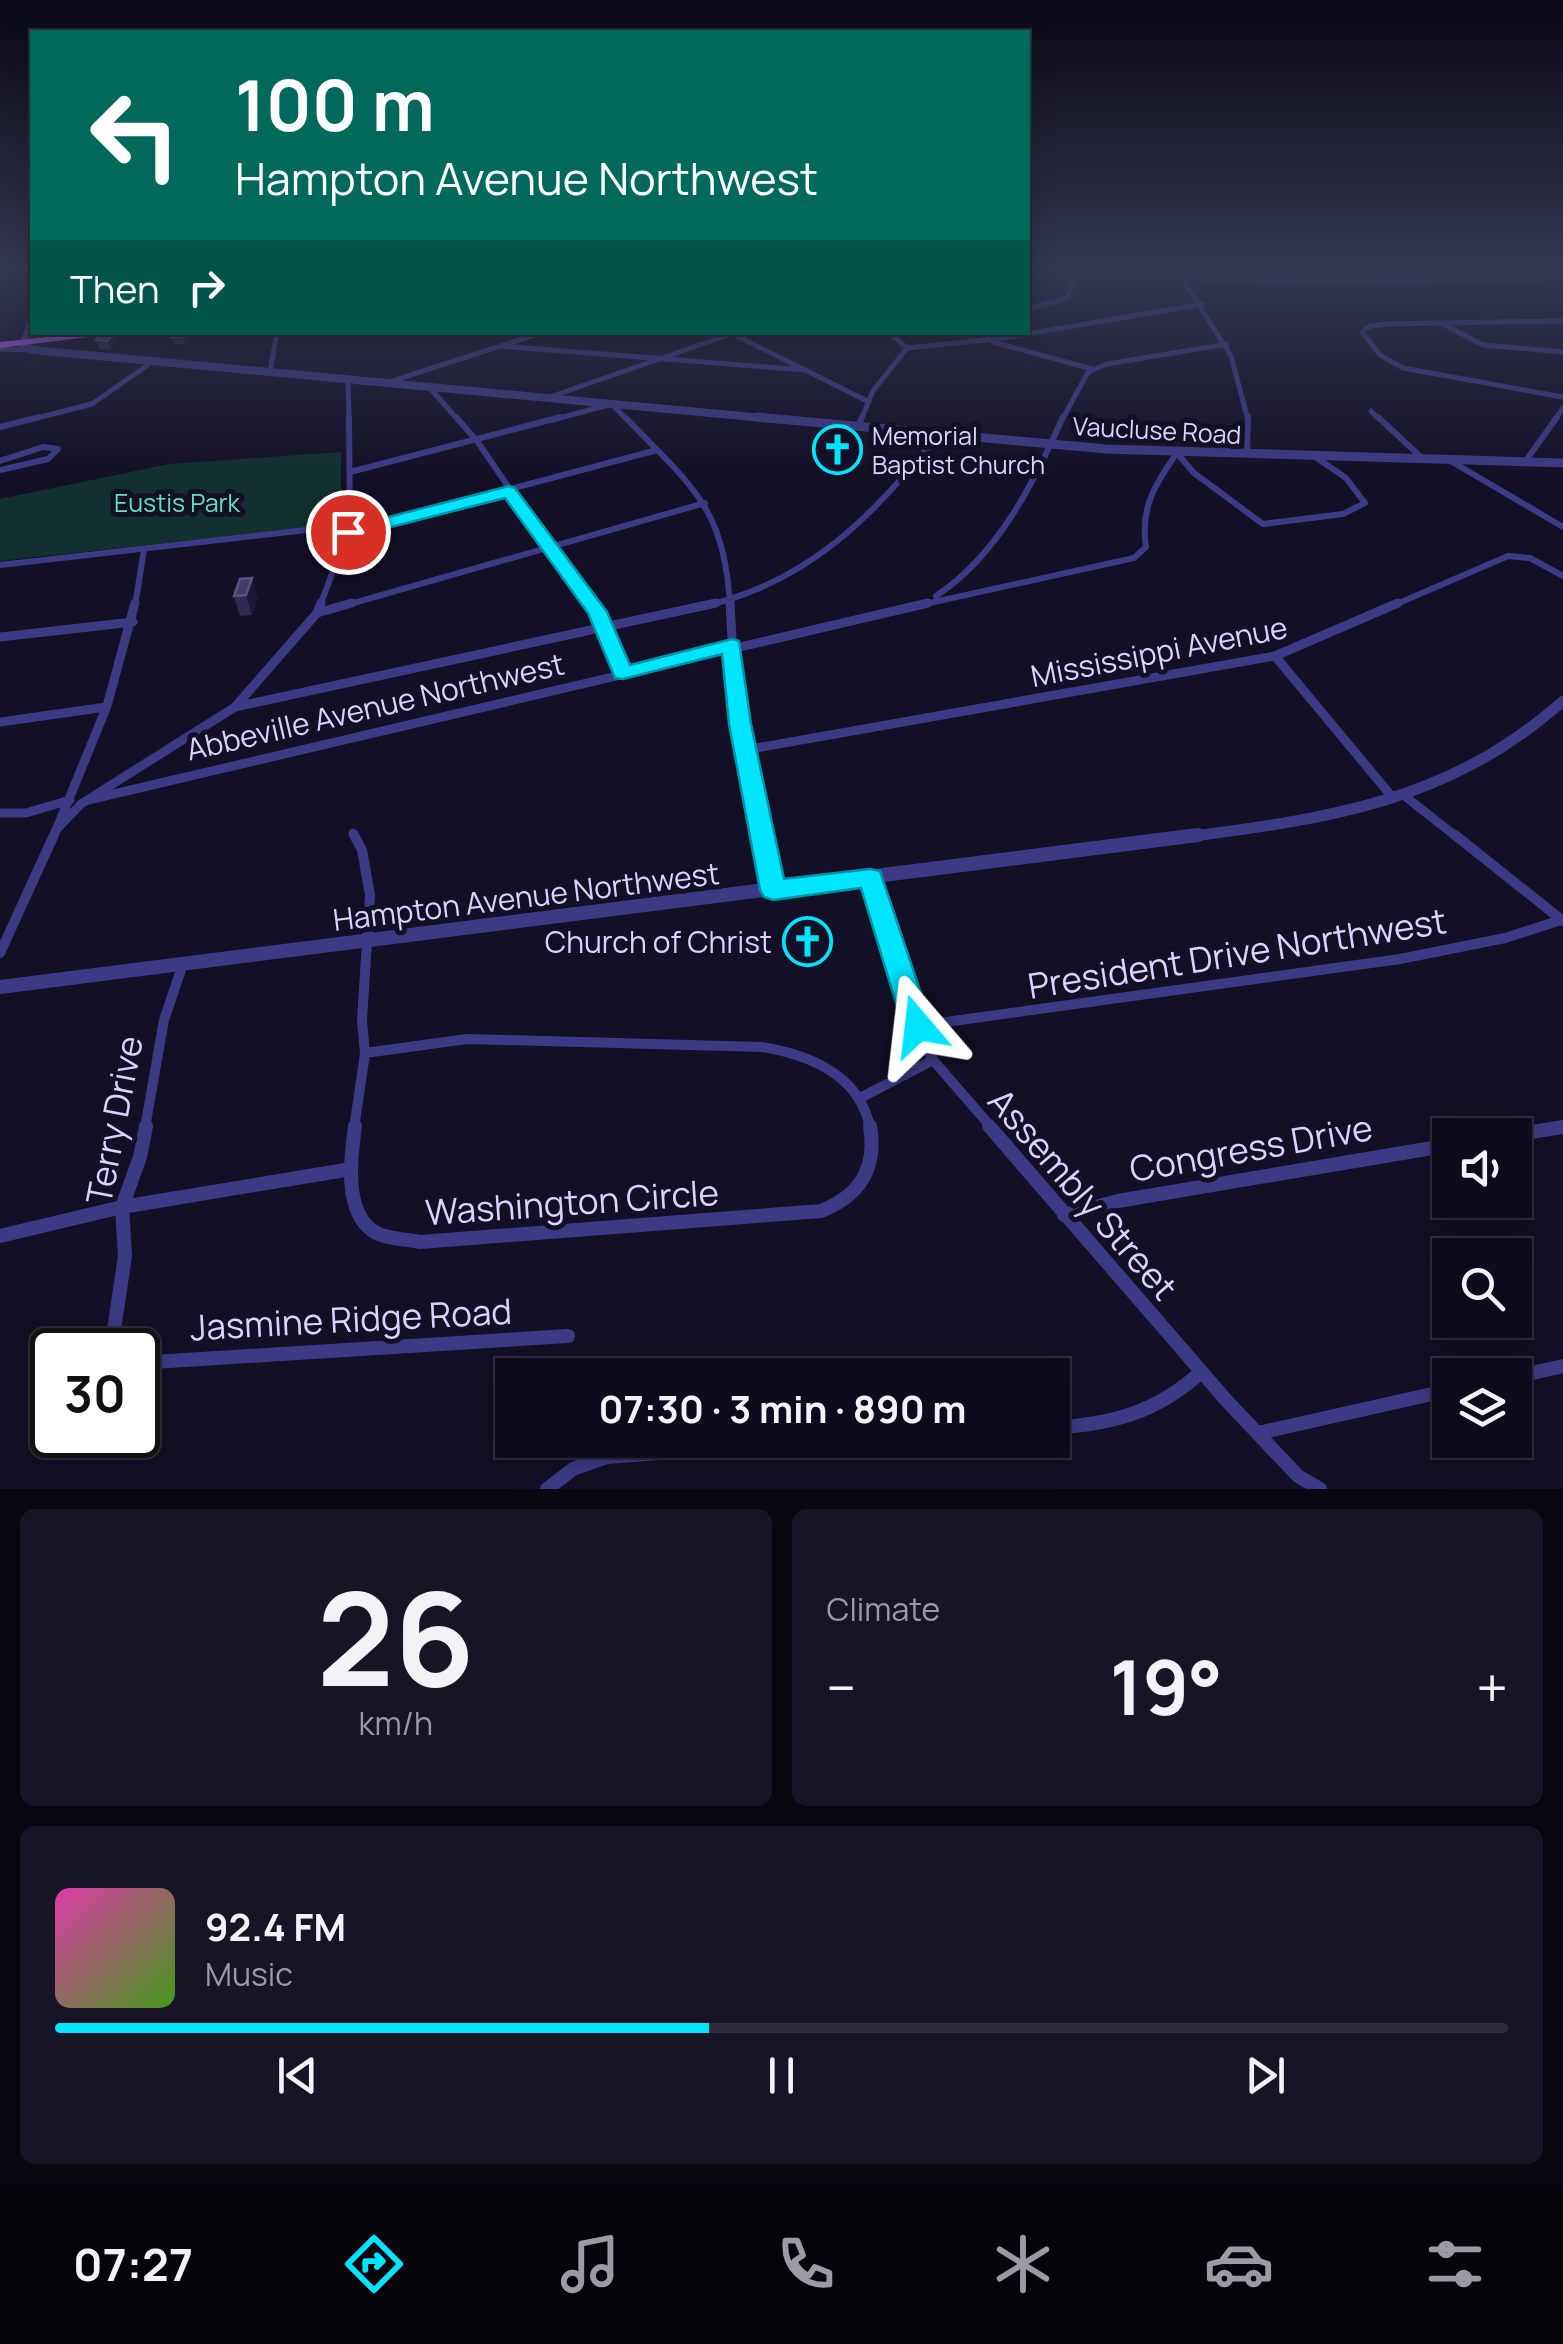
<!DOCTYPE html>
<meta charset="utf-8">
<style>
body{margin:0;font-family:Manrope,sans-serif;background:#171425;color:#f1f3f6;height:100vh;display:flex;flex-direction:column;font-size:38px;white-space:nowrap}
*{box-sizing:border-box;margin:0}
p{font-size:32px;color:#9b9ba3}
.icon{flex:none;width:55px;height:55px;fill:none;stroke:currentColor;stroke-width:2;stroke-linecap:round;stroke-linejoin:round}
.map{position:relative;height:1489px;overflow:hidden}
.drawer{display:flex;flex-direction:column;gap:20px;padding:20px;background:#08060f;flex:1}
.drawer>*{flex:none}
.guide{position:absolute;left:30px;top:30px;width:1000px;height:305px;border-radius:0px;box-shadow:0 5px 25px #0003,0 0 0 2px #2e2b3b;background:#00695c;color:#fff;overflow:hidden}
.controls{position:absolute;left:1432px;top:1118px;display:grid;gap:20px}
.controls a{display:grid;place-items:center;width:100px;height:100px;border-radius:0px;background:#0e0b1c;box-shadow:0 5px 25px #0003,0 0 0 2px #2e2b3b;font-size:50px}
.speed{position:absolute;left:30px;top:1328px;display:flex;gap:20px;font-size:50px;font-weight:700;text-align:center}
.speed>*{display:grid;place-content:center;width:130px;height:130px;border-radius:50%;background:#0e0b1c;box-shadow:0 5px 25px #0003,0 0 0 2px #2e2b3b;line-height:1}
.speed .limit{border:5px solid #111;border-radius:15px;background:#fff;color:#111}
.pin{position:absolute;display:grid;place-items:center;width:85px;height:85px;color:#fff;margin:-42px;border:5px solid #fff;border-radius:50%;box-shadow:0 2px 10px #0007}
.me{position:absolute;width:110px;margin:-55px;rotate:343deg;stroke-linejoin:round;filter:drop-shadow(0 0 8px #0008)}
.turn{display:flex;align-items:center;gap:35px;height:210px;padding:0 40px;font-size:45px}
.turn .icon{width:130px;height:130px;stroke-width:2.5}
.turn b{display:block;font-size:70px;line-height:85px}
.then{display:flex;align-items:center;height:95px;padding:0 40px;background:#0003;gap:20px;font-size:38px}
.big{font-size:75px;font-weight:700;line-height:1.1}
.drawer .card{flex:1;display:flex;flex-direction:column;justify-content:center;gap:15px;min-width:0;padding:0 35px;border-radius:15px;background:#171425}
.drawer .dial{align-items:center;gap:0}
.dial b{font-size:130px;line-height:1}
.song{display:flex;align-items:center;gap:30px}
.cover{width:120px;height:120px;border-radius:15px;background:linear-gradient(135deg,hsl(320 70% 55%),hsl(100 70% 35%))}
.played{height:10px;border-radius:5px;background:linear-gradient(90deg,#00e5ff 45%,#2e2b3b 45%)}
.keys{display:flex;justify-content:space-around;direction:ltr}
.heat{display:flex;justify-content:space-between;align-items:center;font-size:55px;direction:ltr}
.drawer .tiles{flex:1;display:grid;gap:20px;grid-template-columns:1fr 1fr}
.card:last-child{grid-column:span 2}
.trip{position:absolute;left:495px;top:1358px;width:575px;height:100px;border-radius:0px;background:#0e0b1c;box-shadow:0 5px 25px #0003,0 0 0 2px #2e2b3b;font-weight:700;line-height:100px;text-align:center}
.menu{display:flex;height:160px;justify-content:space-around;align-items:center;background:#06040b;color:#9b9ba3}
.menu .icon{width:70px;height:70px}
.menu .active{color:#00e5ff}
.menu b{font-size:45px;color:#f1f3f6}
.map>svg:first-child{display:block}
.green{fill:#12302f}
.lines{fill:none;stroke-linecap:round;stroke-linejoin:round}
.minor-far4{stroke:#3d3a85;stroke-width:5}
.minor-far3{stroke:#3d3a85;stroke-width:6}
.minor-far2{stroke:#3d3a85;stroke-width:9}
.minor-far1{stroke:#3d3a85;stroke-width:10}
.minor{stroke:#3d3a85;stroke-width:14}
.tertiary-far3{stroke:#3d3a85;stroke-width:8}
.tertiary-far2{stroke:#3d3a85;stroke-width:9}
.tertiary-far1{stroke:#3d3a85;stroke-width:11}
.tertiary{stroke:#3d3a85;stroke-width:14}
.primary{fill:#c25bff;fill-rule:evenodd}
.wall{fill:#312854}
.shaded-wall{fill:#1d163a}
.building{fill:#433a66;stroke:#5a527e;stroke-width:2.5}
.route{fill:#00e5ff;stroke:#0095a6;stroke-width:2.5}
.labels{text-anchor:middle;dominant-baseline:central;stroke-width:10;stroke-linejoin:round;paint-order:stroke}
.far-street-label{font-size:25px;fill:#d9d4ff;stroke:#130f26}
.far-poi-label{font-size:25px;fill:#d9d4ff;stroke:#130f26;text-anchor:start}
.far-park-label{font-size:25px;fill:#5fe0c0;stroke:#130f26}
.street-label{font-size:30px;fill:#d9d4ff;stroke:#130f26}
.poi-label{font-size:30px;fill:#d9d4ff;stroke:#130f26;text-anchor:end}
.near-street-label{font-size:35px;fill:#d9d4ff;stroke:#130f26}
</style>
<div class="map">
<svg width="1563" height="1489" viewBox="0 0 1563 1489">
<rect width="100%" height="100%" fill="#130f26"/>
<path class="green" d="M341 452V524L0 561V499L169 464Z"/>
<g class="lines">
<g class="minor-far4">
<path d="M1177 270 1231 356 1248 420"/>
<path d="M1419 270 1433 280"/>
<path d="M1183 278 1320 282 1563 278"/>
<path d="M1028 309 1067 298 1073 285 1066 270"/>
<path d="M1563 321 1385 324 1370 326 1362 332 1380 355 1403 368 1563 397"/>
<path d="M1441 323 1483 345 1563 352"/>
<path d="M733 334 867 401"/>
<path d="M993 342 1092 369"/>
<path d="M500 346 806 370"/>
<path d="M907 348 1004 338 1202 304"/>
<path d="M0 349 32 350"/>
<path d="M270 372 277 332"/>
<path d="M348 380 349 420"/>
<path d="M386 383 544 332"/>
<path d="M429 387 458 420"/>
<path d="M547 398 737 332"/>
<path d="M1371 411 1380 420"/>
<path d="M29 420 92 404 152 362"/>
<path d="M552 420 612 404 627 420"/>
<path d="M861 420 873 391 907 348 888 332"/>
<path d="M1062 420 1088 372 1107 364 1227 344"/>
<path d="M1555 420 1563 408"/>
</g>
<g class="minor-far3">
<path d="M456 417 477 441 590 606"/>
<path d="M625 417C690 485 725 506 730 606"/>
<path d="M1378 417 1423 459"/>
<path d="M858 426 862 417"/>
<path d="M0 427 39 417"/>
<path d="M1247 454 1248 417"/>
<path d="M1449 460 1563 527"/>
<path d="M0 461 43 447 58 449 48 459 0 470"/>
<path d="M1525 462 1557 417"/>
<path d="M350 472 561 417"/>
<path d="M348 532 657 450"/>
<path d="M0 565 350 525"/>
<path d="M936 596C997 556 1034 483 1063 417"/>
<path d="M135 606 144 549"/>
<path d="M320 606 350 525 349 417"/>
<path d="M343 606 705 503"/>
<path d="M704 606C808 583 876 514 939 433"/>
<path d="M916 606 1134 558 1146 547C1140 508 1155 484 1177 453L1194 473 1263 524 1343 514 1365 503 1346 478 1314 456"/>
<path d="M1392 606 1508 556 1530 558 1563 576"/>
</g>
<g class="minor-far2">
<path d="M589 603 605 627"/>
<path d="M730 603 735 692 763 838"/>
<path d="M317 613 352 603"/>
<path d="M601 628 623 673"/>
<path d="M0 637 133 622"/>
<path d="M1275 656 1393 798"/>
<path d="M235 707 716 603"/>
<path d="M0 722 106 707"/>
<path d="M745 750 1275 656 1398 603"/>
<path d="M1406 797 1458 838"/>
<path d="M88 800 928 603"/>
<path d="M0 813H26L70 800"/>
<path d="M55 831 81 804 235 707 317 613 321 603"/>
<path d="M353 833 356 838"/>
<path d="M53 838 107 706 135 603"/>
</g>
<g class="minor-far1">
<path d="M354 835 362 850 370 895 362 1020 365 1054 354 1128"/>
<path d="M763 835 773 889"/>
<path d="M1455 835 1563 921"/>
<path d="M870 878 920 1036 933 1060 992 1128"/>
<path d="M0 953 54 835"/>
<path d="M917 1026 1400 959 1505 938 1561 920"/>
<path d="M365 1053 467 1039 762 1047C810 1055 860 1075 870 1128"/>
<path d="M862 1097 933 1060"/>
<path d="M145 1128 164 1020 183 964"/>
<path d="M1557 1128 1563 1127"/>
</g>
<g class="minor">
<path d="M355 1126C351 1156 343 1210 373 1231 384 1239 407 1239 420 1242L821 1211C861 1195 877 1168 870 1126"/>
<path d="M989 1126 1226 1400 1298 1476 1320 1489"/>
<path d="M1513 1135 1563 1127"/>
<path d="M1064 1215 1118 1201 1450 1145"/>
<path d="M0 1236 122 1207 351 1169"/>
<path d="M111 1350 125 1256 122 1207 140 1157 146 1126"/>
<path d="M138 1363 568 1336"/>
<path d="M1515 1377 1563 1366"/>
<path d="M1052 1428C1112 1424 1156 1413 1201 1372"/>
<path d="M1258 1433 1450 1390"/>
<path d="M547 1489 573 1469 607 1457 833 1440"/>
</g>
<path class="tertiary-far3" d="M32 322 23 346 33 350 785 420"/>
<path class="tertiary-far2" d="M757 417 1106 449 1563 463"/>
<path class="tertiary-far1" d="M1179 838C1326 819 1448 803 1563 701"/>
<path class="tertiary" d="M0 987 1198 835"/>
<path class="primary" d="M95 332H128L0 348V342Z"/>
</g>
<g class="wall">
<path d="M173 332H188V336L185 344 174 345 171 337Z"/>
<path d="M96 340H117L110 350 99 349Z"/>
<path d="M849 439 843 458 825 457 826 443Z"/>
<path d="M240 579 258 598 252 615 240 616 234 596Z"/>
</g>
<g class="shaded-wall">
<path d="M114 332 117 340 110 350 107 341Z"/>
<path d="M184 332H188V336L185 344 183 336Z"/>
<path d="M849 426V439L843 458 844 445Z"/>
<path d="M252 578 258 598 252 615 246 595Z"/>
</g>
<g class="building">
<path d="M114 332 107 341 96 340 100 333Z"/>
<path d="M173 332H184L183 336 171 337Z"/>
<path d="M833 424 849 426 844 445 826 443Z"/>
<path d="M252 578 246 595 234 596 240 579Z"/>
</g>
<linearGradient id="sky" x2="0" y2="1"><stop stop-color="#0a0815"/><stop offset="0.56" stop-color="#333752"/><stop offset="1" stop-color="#333752" stop-opacity="0"/></linearGradient>
<rect width="1563" height="478" fill="url(#sky)"/>
<path class="route" d="M509 486 515 488 607 612 630 665 732 639 739 641 751 724 784 879 870 869 880 871 932 1026 928 1034 918 1038 907 1034 903 1026 861 888 773 900 764 897 760 890 729 724 722 654 623 679 615 678 588 613 505 498 348 538 339 532 342 529Z"/>
<defs>
<symbol id="church-ring" viewBox="-11 -11 22 22"><circle r="9.5" fill="#130f26" stroke="#00e5ff" stroke-width="1.5"/><path d="M-1.2-6h2.4v3.5h3.3v2.4h-3.3V6h-2.4V-.1h-3.3v-2.4h3.3Z" fill="#00e5ff"/></symbol>
</defs>
<g fill-rule="evenodd">
<use href="#church-ring" x="810" y="422" width="55" height="55"/>
<use href="#church-ring" x="780" y="914" width="55" height="55"/>
</g>
<g class="labels">
<g class="far-street-label">
<text transform="translate(1157 430) rotate(3)">Vaucluse Road</text>
</g>
<g class="far-poi-label">
<text x="872" y="435">Memorial<tspan x="872" dy="29">Baptist Church</tspan></text>
</g>
<g class="far-park-label">
<text x="177" y="502">Eustis Park</text>
</g>
<g class="street-label">
<text transform="translate(1159 651) rotate(-11)">Mississippi Avenue</text>
<text transform="translate(375 706) rotate(-13)">Abbeville Avenue Northwest</text>
<text transform="translate(526 896) rotate(-7)">Hampton Avenue Northwest</text>
</g>
<g class="poi-label">
<text x="772" y="941">Church of Christ</text>
</g>
<g class="near-street-label">
<text transform="translate(1237 953) rotate(-9)">President Drive Northwest</text>
<text transform="translate(114 1120) rotate(-79)">Terry Drive</text>
<text transform="translate(1251 1148) rotate(-10)">Congress Drive</text>
<text transform="translate(1083 1194) rotate(49)">Assembly Street</text>
<text transform="translate(572 1202) rotate(-4)">Washington Circle</text>
<text transform="translate(351 1319) rotate(-3)">Jasmine Ridge Road</text>
</g>
</g>
</svg>
<div class="controls">
<a><svg class="icon" aria-label="sound" viewBox="0 0 24 24"><path d="M4 9h4l5-4v14l-5-4H4zM17 9q2 3 0 6"/></svg></a>
<a><svg class="icon" aria-label="search" viewBox="0 0 24 24"><circle cx="10" cy="10" r="6"/><path d="M15 15l6 6"/></svg></a>
<a><svg class="icon" aria-label="layers" viewBox="0 0 24 24"><path d="M12 4l9 5-9 5-9-5zM3 14l9 5 9-5"/></svg></a>
</div>
<div class="speed"><div class="limit">30</div></div>
<div class="pin" style="left:348px;top:532px;background:#d93025"><svg class="icon" aria-label="arrive" viewBox="0 0 24 24"><path d="M6 21V4h12l-3 4 3 4H6"/></svg></div>
<svg class="me" style="left:918px;top:1026px" viewBox="-20 -20 40 40"><path d="M0-17L14 15 0 8-14 15z" fill="#00e5ff" stroke="#fff" stroke-width="4"/></svg>
<div class="trip">07:30 · 3 min · 890 m</div>
<div class="guide">
<div class="turn"><svg class="icon" aria-label="left" viewBox="0 0 24 24"><path d="M17 20v-9H6M10 6l-5 5 5 5"/></svg><div><b>100 m</b>Hampton Avenue Northwest</div></div>
<div class="then">Then<svg class="icon" aria-label="right" viewBox="0 0 24 24"><path d="M7 20v-9h11M14 6l5 5-5 5"/></svg></div>
</div>
</div>
<section class="drawer">
<div class="tiles">
<div class="card dial"><b>26</b><p>km/h</p></div>
<div class="card"><p>Climate</p>
<div class="heat"><a>−</a><b class="big">19°</b><a>+</a></div>
</div>
<div class="card">
<div class="song"><i class="cover"></i><div><b>92.4 FM</b><p>Music</p></div></div>
<div class="played"></div>
<div class="keys"><svg class="icon" aria-label="previous" viewBox="0 0 24 24"><path d="M18 5L8 12l10 7zM5 5v14"/></svg><svg class="icon" aria-label="pause" viewBox="0 0 24 24"><path d="M8 5v14M16 5v14"/></svg><svg class="icon" aria-label="next" viewBox="0 0 24 24"><path d="M6 5l10 7-10 7zM19 5v14"/></svg></div>
</div>
</div>
</section>
<nav class="menu">
<b>07:27</b>
<svg class="icon active" aria-label="directions" viewBox="0 0 24 24"><path d="M12 3l9 9-9 9-9-9zM9 14v-3h6M13 9l2 2-2 2"/></svg>
<svg class="icon" aria-label="music" viewBox="0 0 24 24"><path d="M9 18V5l10-2v13"/><circle cx="6" cy="18" r="3"/><circle cx="16" cy="16" r="3"/></svg>
<svg class="icon" aria-label="phone" viewBox="0 0 24 24"><path d="M5 4h4l2 5-3 2q2 4 5 5l2-3 5 2v4C11 20 4 13 5 4z"/></svg>
<svg class="icon" aria-label="climate" viewBox="0 0 24 24"><path d="M12 3v18M4 7l16 10M4 17L20 7"/></svg>
<svg class="icon" aria-label="car" viewBox="0 0 24 24"><path d="M5 17H2v-5l4-1 3-4h7l3 4 3 1v5h-3M9 17h6M6 11h13"/><circle cx="7" cy="17" r="2"/><circle cx="17" cy="17" r="2"/></svg>
<svg class="icon" aria-label="filters" viewBox="0 0 24 24"><path d="M4 7h16M4 17h16"/><circle cx="9" cy="7" r="2"/><circle cx="15" cy="17" r="2"/></svg>
</nav>
